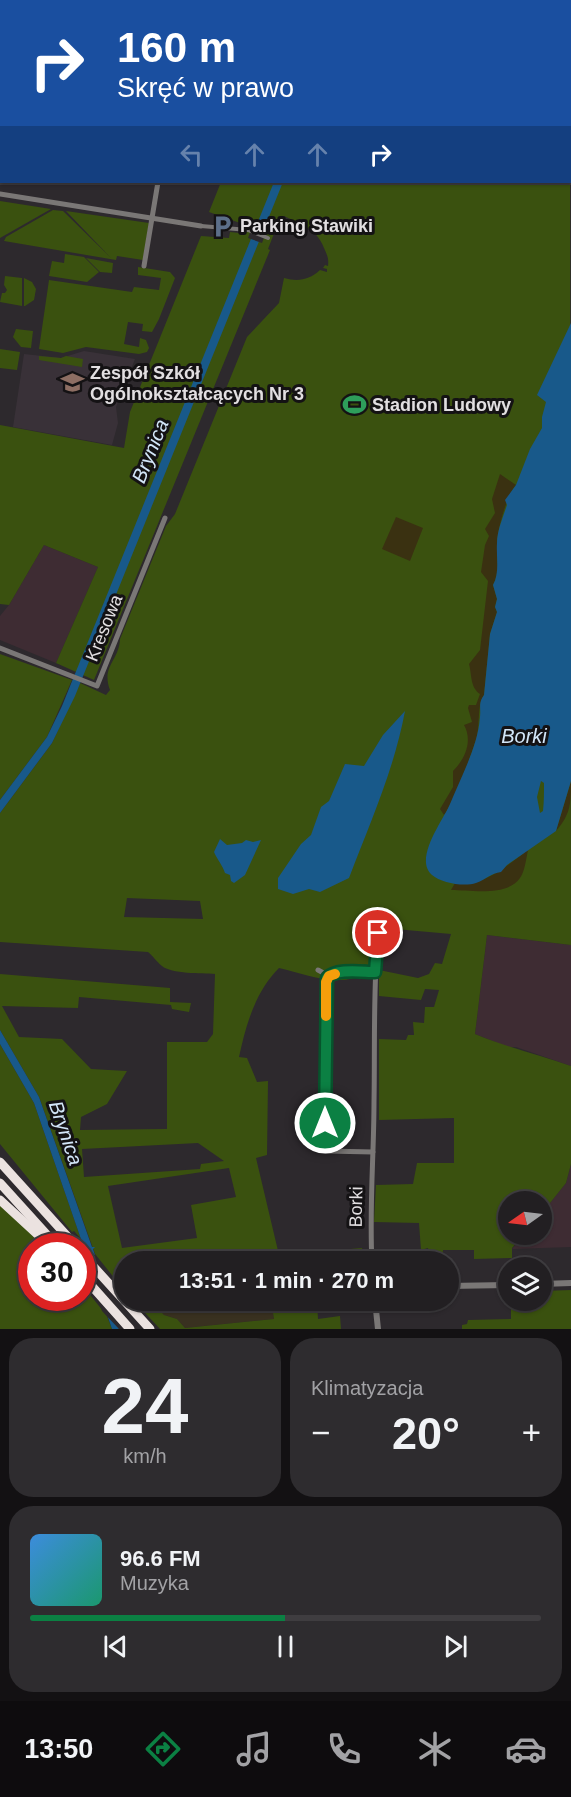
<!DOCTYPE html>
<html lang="pl">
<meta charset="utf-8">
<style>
body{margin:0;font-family:Arial,sans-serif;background:#2e2c2f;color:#f1f3f6;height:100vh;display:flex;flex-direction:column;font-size:22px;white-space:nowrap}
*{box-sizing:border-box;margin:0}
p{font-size:20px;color:#a2a2a5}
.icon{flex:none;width:33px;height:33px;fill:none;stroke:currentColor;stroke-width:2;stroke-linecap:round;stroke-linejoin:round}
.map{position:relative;height:1329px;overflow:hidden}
.drawer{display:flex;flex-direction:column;gap:9px;padding:9px;background:#131113;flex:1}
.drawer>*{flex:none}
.guide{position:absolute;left:0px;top:0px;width:572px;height:183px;box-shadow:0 2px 4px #0004,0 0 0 2px #3f3d40;background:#1a4fa0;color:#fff;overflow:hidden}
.needle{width:39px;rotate:256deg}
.controls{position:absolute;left:498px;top:1191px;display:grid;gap:12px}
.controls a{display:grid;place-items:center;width:54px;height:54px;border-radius:50%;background:#221f22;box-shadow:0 2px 4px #0004,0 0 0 2px #3f3d40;font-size:30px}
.speed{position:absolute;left:18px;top:1233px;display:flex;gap:12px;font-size:30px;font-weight:700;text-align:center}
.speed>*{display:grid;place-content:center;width:78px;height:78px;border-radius:50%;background:#221f22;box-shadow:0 2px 4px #0004,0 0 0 2px #3f3d40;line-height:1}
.speed .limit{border:9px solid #d22;background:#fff;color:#111}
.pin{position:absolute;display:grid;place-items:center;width:51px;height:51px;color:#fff;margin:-26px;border:3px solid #fff;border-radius:50%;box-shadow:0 2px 6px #0007}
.me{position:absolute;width:66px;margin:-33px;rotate:0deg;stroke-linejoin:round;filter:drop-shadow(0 0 4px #0008)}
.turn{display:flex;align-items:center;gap:21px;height:126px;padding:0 18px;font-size:27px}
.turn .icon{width:78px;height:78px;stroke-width:2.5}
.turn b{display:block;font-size:42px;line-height:51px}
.lanes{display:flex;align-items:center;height:57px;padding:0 18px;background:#0003;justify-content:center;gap:30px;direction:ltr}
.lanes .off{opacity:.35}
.big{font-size:45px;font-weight:600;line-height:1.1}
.drawer .widget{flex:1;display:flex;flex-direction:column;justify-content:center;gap:9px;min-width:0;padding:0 21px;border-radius:24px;background:#2e2c2f}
.drawer .dial{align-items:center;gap:0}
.dial b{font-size:78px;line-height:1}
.song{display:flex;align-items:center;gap:18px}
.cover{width:72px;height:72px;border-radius:9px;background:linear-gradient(135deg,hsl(210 70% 55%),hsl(160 70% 35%))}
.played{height:6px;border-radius:3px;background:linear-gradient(90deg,#0b8043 50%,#3f3d40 50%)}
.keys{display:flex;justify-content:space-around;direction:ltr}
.heat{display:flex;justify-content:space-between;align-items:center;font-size:33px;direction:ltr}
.drawer .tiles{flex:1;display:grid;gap:9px;grid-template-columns:1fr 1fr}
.widget:last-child{grid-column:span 2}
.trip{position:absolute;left:114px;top:1251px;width:345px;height:60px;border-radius:30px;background:#221f22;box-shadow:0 2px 4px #0004,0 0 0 2px #3f3d40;font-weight:600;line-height:60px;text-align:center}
.dock{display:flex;height:96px;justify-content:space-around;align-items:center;background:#0e0c0e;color:#a2a2a5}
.dock .icon{width:42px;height:42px}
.dock .on{color:#0b8043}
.dock b{font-size:27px;color:#f1f3f6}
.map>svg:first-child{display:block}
.commercial{fill:#393120}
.industrial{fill:#3e2c33}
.built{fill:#393138}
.green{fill:#3a510f;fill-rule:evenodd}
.sand{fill:#3a3111}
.water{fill:#18598a;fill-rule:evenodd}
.pier{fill:#2d292d}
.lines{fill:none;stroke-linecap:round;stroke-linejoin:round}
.pedestrian{stroke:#7a7776;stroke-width:4}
.minor{stroke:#7a7776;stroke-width:5}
.tertiary{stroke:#7a7776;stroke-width:6}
.secondary{stroke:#a8a2a1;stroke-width:7}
.motorway{stroke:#ebe2e0;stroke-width:9}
.tram{stroke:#bab7b9;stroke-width:1.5}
.route-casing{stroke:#07532c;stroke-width:15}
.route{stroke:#0b8043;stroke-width:10}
.slow{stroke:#f59e0b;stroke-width:10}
.labels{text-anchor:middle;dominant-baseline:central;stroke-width:6;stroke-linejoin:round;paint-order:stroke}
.poi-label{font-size:18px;font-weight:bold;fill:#e2dfe1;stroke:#141214;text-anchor:start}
.street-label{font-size:18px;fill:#e2dfe1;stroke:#141214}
.water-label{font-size:20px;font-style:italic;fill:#d3e6f8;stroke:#141214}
</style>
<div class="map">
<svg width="571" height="1329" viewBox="0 0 571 1329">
<rect width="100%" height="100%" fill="#2d292d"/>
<path class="commercial" d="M151 1301H271L274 1319 185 1328 177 1319 164 1315Z"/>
<g class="industrial">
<path d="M44 545 98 567 56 663 0 640V616L9 605Z"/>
<path d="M487 935 571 945V1066L516 1047H507L475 1034Z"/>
<path d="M571 1164V1247L512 1249 524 1235 542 1234V1213L566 1183Z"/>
</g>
<path class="built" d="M84 351 135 359 116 407 118 423 112 445 13 427 24 354 61 358Z"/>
<g class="green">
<path d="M294 0H422L293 2Z"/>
<path d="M570 123 571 945 487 935 475 1034C506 1047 539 1055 571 1066V1164L566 1183 542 1213V1202H508V1234L524 1235 512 1248V1258L474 1259V1250H443L442 1260H430L428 1248 421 1250 419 1223 374 1222 376 1185 413 1184 417 1163H454V1118L379 1120V1039L406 1040 408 1035H414L413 1022 424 1023 425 1007H434L439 990 425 989 421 1000 379 996V970L418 978 429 974 435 963 442 964 451 934 384 928 373 953 368 972C341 989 308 975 279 968 255 992 246 1025 239 1057L247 1058 257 1082 268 1081 267 1155 256 1158 279 1255 362 1248 365 1261 124 1262V1290L95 1254 39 1097 0 1030V974L170 988V1002L191 1003 189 1012 172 1009 171 1005 79 997 78 1008 2 1006 19 1037 62 1039 91 1069 127 1071 107 1104 81 1117 80 1130 167 1129V1042H207L213 1034 215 974C202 973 171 974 162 966 156 961 153 956 148 952L0 942V813L52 743 80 683 106 695 110 690C101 666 119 661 120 639L166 526 175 514 247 337 279 303 284 278C298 282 309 280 320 270L327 272V269L323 268 325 265 328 266C329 258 327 255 324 248 317 229 301 224 284 216L278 231H275L268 249 270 250 94 680 56 663 98 567 44 545 9 605 0 604V425L124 448 130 412 201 236 229 238 230 232 239 233 240 223 209 212 221 182H570ZM127 898 200 901 203 919 124 917ZM198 1143 224 1161 201 1164 200 1169 84 1177 82 1149ZM229 1168 236 1197 191 1205 197 1238 122 1248 108 1186Z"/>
<path d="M0 201 51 209 0 238Z"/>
<path d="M53 210 63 211 111 258 66 211 149 223 143 260 117 256 116 260 4 241 6 237Z"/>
<path d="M65 254 84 257 99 272 87 282 49 276 52 261 64 263Z"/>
<path d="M86 258 113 263 112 273 100 272Z"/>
<path d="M138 267 170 272 175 278 159 319 152 332 142 331 143 324 128 322 124 344 139 347 140 338 146 340 149 348 147 352 139 354 86 347 63 353 39 349 49 280 132 292 134 287 159 290 161 278 138 275Z"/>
<path d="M5 276 22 278V306L0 302 2 293H5L7 290 4 285Z"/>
<path d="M24 278 32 282 36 289 34 300 25 306H24Z"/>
<path d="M16 329 33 331 31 348 21 347 13 337Z"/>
<path d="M0 349 20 352 17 370 0 368Z"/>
<path d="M39 356 61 358 66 356 83 359 82 367 39 360Z"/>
<path d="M0 654 72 680 47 737 0 800Z"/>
<path d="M0 1044 34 1103 81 1239 74 1231 72 1232 0 1144Z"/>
<path d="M0 1204 43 1246H32V1298H82L83 1286 107 1316 112 1329H0Z"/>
<path d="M571 1290V1329H462V1325L467 1324 468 1320 511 1319V1301L542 1300V1291Z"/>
<path d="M134 1301H151L164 1315 177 1319 185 1328 274 1319 271 1301H317L318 1319 340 1316 341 1329H160Z"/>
</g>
<g class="sand">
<path d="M500 474 516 485C507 495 497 530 497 544 497 558 500 572 493 585L497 599 495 607 497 612 490 634 484 695C477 705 480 724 477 736 473 752 453 804 444 815L440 809 453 787V771C465 759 473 741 464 725L472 722 468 708 469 705H476L480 694C470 687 472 675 469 664L480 650 488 581 481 572 485 545 489 536 485 529 495 513 492 499Z"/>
<path d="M396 517 423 528 410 561 382 549Z"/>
<path d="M571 781C571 802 571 814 556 831Z"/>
<path d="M528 850C526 859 525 871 520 878 507 897 471 890 451 890L455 883C483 888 506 866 528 850Z"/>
</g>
<g class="water">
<path d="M422 0H571V123L570 2H421Z"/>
<path d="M274 182H283L75 696 52 743 0 813V800L47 737 62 706Z"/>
<path d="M571 323V781L556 831 507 865 501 872C491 873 485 880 476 883 464 887 441 883 432 875 413 859 444 819 450 804 461 777 478 746 480 717 481 708 478 703 484 695L490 634 497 612 495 607 497 599 493 585C500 572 496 557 497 543 497 531 503 517 507 505L505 500 516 485 530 449 542 428V417L546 402 537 395ZM541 781 544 783C544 792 544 802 543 811L540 813 537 797Z"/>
<path d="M405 711C394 770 370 823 349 878L320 892 309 889 293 894 278 889V878L301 844 311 835 321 807 329 801 345 764 364 766 383 735Z"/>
<path d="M220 839 227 845 242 843 246 840 253 842 261 840 245 875 234 883 231 881 230 875 225 873C223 866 217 859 214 852Z"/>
<path d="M0 1030 39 1097 92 1247H95L93 1249 119 1329H112L34 1103 0 1044Z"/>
</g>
<g class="pier">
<path d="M253 225 267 230 262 243 248 238Z"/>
<path d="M76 1234 100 1261 122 1329H119L102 1311 82 1252V1246H81Z"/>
</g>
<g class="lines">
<path class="pedestrian" d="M201 226 248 230 268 238"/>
<g class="minor">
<path d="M16 0 17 2"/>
<path d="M65 2 66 0"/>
<path d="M185 2 186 0"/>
<path d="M0 48 2 46"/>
<path d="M0 134 2 131"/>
<path d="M0 145H2"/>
<path d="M0 194 201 226"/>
<path d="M144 266 158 182"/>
<path d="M0 648 97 686 165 518"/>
<path d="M318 970 329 976 336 973 375 972"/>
<path d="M329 976 326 982V1151L373 1152"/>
<path d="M372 1262C369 1208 374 1155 374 1102 375 1045 373 989 378 933"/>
</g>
<g class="tertiary">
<path d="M542 1284 571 1283"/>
<path d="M448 1286 508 1285"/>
<path d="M375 1300 378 1329"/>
</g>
<g class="secondary">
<path d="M11 2V0"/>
<path d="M0 4H2"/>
<path d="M0 40 2 36"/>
</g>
<g class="motorway">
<path d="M0 1162 76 1246"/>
<path d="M0 1183 57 1246"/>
<path d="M0 1200 50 1246"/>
<path d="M82 1254 150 1329"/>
<path d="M82 1275 130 1329"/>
</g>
<path class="tram" d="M0 7 1 0"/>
</g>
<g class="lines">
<defs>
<path id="route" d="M325 1123 327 978C336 968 362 972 375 972L378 933"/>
</defs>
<use href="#route" class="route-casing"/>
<use href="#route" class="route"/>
<path class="slow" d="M326 1016V982L329 976 335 974"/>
</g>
<defs>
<symbol id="parking-bare" viewBox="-9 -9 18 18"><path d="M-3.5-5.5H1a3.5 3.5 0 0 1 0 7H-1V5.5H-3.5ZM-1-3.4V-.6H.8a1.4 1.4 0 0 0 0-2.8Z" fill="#5c6f8a" stroke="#141214" stroke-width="2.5" paint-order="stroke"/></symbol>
<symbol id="school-bare" viewBox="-9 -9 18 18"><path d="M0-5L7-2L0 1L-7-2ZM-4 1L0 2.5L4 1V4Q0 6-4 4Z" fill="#8d6e63" stroke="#141214" stroke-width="2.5" paint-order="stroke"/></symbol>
<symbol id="stadium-bare" viewBox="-9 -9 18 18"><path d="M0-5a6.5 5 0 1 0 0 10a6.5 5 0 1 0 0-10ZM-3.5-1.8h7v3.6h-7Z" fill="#2e9e5b" stroke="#141214" stroke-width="2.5" paint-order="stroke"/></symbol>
</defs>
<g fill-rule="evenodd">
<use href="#parking-bare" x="206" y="210" width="33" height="33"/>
<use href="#school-bare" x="56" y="366" width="33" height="33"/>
<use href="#stadium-bare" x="338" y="388" width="33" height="33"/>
</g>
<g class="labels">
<g class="poi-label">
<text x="240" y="226">Parking Stawiki</text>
<text x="90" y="373">Zespół Szkół<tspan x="90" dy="21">Ogólnokształcących Nr 3</tspan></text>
<text x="372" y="405">Stadion Ludowy</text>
</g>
<g class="street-label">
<text transform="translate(104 628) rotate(-68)">Kresowa</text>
<text transform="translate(356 1207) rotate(-89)">Borki</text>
</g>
<g class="water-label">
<text transform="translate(150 451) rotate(-68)">Brynica</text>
<text x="524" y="736">Borki</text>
<text transform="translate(66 1133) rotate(71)">Brynica</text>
</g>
</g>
</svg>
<div class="controls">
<a><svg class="needle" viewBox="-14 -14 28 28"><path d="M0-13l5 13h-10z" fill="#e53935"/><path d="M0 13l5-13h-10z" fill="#a2a2a5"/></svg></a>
<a><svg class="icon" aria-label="layers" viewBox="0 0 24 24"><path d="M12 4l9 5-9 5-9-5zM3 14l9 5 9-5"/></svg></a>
</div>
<div class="speed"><div class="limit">30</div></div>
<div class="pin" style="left:378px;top:933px;background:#d93025"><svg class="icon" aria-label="arrive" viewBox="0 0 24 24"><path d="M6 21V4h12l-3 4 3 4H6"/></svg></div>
<svg class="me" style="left:325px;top:1123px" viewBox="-20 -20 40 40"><circle r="17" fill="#0b8043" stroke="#fff" stroke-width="3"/><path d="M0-11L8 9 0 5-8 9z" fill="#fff"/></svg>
<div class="trip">13:51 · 1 min · 270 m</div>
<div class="guide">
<div class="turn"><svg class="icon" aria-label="right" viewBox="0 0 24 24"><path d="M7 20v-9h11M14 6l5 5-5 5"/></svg><div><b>160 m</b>Skręć w prawo</div></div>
<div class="lanes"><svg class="icon off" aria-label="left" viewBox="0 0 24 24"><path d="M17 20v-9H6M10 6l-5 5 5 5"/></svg><svg class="icon off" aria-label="ahead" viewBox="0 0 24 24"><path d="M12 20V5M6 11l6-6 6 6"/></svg><svg class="icon off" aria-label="ahead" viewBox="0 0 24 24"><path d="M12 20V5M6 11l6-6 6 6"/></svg><svg class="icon" aria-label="right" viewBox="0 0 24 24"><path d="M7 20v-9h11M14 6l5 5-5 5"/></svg></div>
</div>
</div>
<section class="drawer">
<div class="tiles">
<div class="widget dial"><b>24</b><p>km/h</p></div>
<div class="widget"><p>Klimatyzacja</p>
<div class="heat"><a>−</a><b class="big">20°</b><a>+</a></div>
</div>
<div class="widget">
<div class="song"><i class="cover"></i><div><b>96.6 FM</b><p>Muzyka</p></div></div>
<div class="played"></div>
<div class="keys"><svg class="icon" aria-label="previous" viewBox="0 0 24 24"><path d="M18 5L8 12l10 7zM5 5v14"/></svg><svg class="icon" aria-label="pause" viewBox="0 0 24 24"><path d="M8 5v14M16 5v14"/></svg><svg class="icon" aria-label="next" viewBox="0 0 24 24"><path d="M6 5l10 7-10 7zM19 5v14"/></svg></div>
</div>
</div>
</section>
<nav class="dock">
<b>13:50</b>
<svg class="icon on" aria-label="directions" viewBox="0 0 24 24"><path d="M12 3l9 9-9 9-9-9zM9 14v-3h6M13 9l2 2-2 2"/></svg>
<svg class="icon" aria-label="music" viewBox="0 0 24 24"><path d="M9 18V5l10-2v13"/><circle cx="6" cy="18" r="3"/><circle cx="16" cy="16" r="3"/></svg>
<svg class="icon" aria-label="phone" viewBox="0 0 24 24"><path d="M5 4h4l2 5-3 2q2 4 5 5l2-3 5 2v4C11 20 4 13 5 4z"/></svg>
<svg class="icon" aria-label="climate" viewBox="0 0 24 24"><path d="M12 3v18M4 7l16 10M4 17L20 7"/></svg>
<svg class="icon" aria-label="car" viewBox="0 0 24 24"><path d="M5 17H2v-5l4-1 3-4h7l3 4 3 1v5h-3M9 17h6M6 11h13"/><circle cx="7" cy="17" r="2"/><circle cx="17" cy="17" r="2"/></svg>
</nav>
